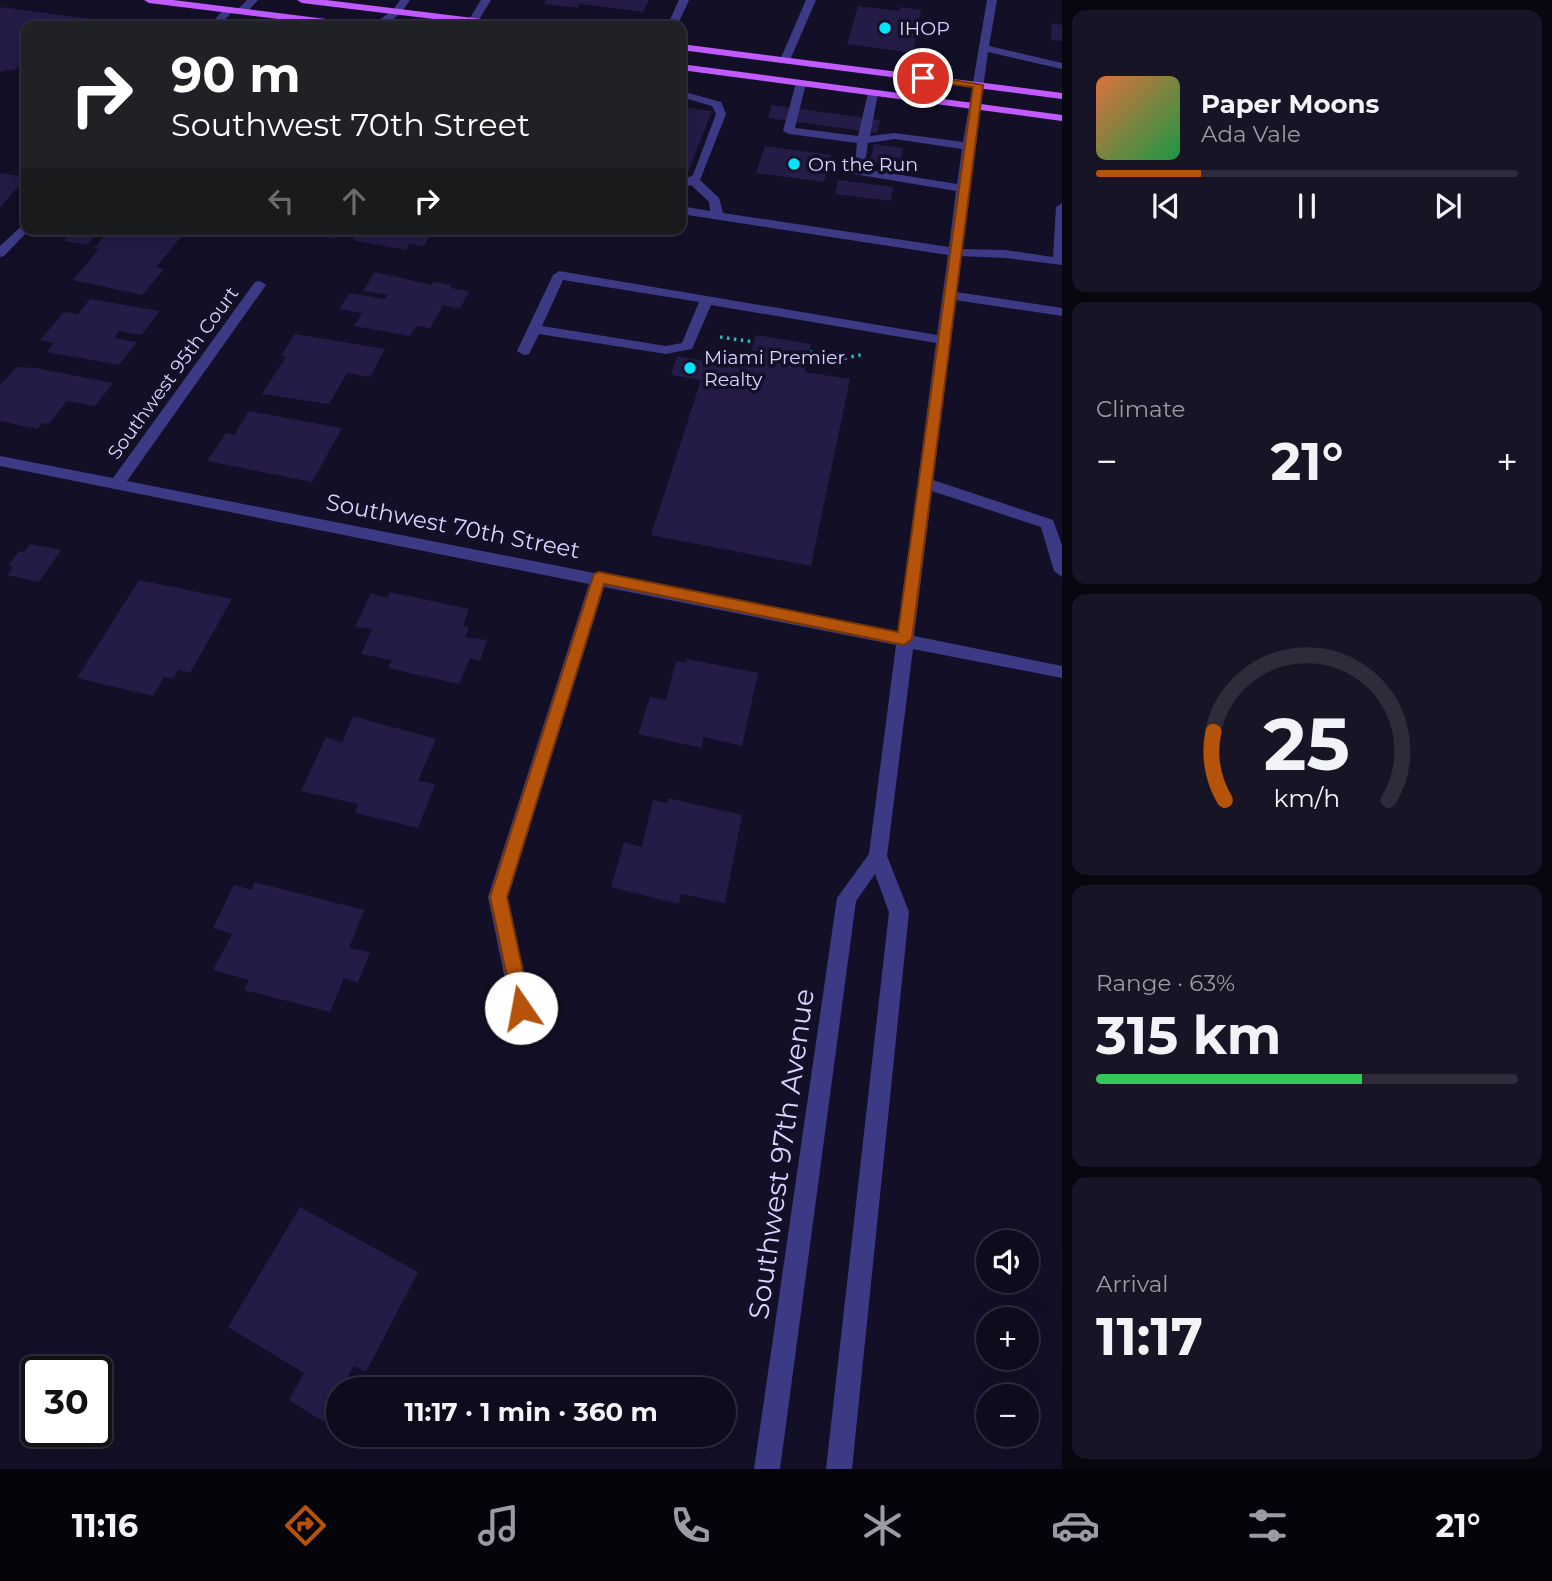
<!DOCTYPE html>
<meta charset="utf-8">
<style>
body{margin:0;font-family:Montserrat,sans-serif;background:#171425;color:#f1f3f6;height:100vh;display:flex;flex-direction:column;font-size:26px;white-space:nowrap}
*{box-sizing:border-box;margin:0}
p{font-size:23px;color:#9b9ba3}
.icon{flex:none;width:38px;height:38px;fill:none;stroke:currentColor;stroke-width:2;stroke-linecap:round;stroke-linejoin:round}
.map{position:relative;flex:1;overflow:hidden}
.drawer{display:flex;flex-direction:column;gap:10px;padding:10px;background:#08060f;width:490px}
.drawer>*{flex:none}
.hud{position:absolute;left:21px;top:21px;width:665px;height:214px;border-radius:14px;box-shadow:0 7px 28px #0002,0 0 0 2px #2e2b3b;background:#202124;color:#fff;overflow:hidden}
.fabs{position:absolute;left:976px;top:1230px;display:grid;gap:14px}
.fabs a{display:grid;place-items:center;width:63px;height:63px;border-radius:50%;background:#0e0b1c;box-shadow:0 7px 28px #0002,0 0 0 2px #2e2b3b;font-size:35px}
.speed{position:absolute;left:21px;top:1356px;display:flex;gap:14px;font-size:35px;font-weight:700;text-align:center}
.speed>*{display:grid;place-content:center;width:91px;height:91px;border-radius:50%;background:#0e0b1c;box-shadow:0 7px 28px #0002,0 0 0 2px #2e2b3b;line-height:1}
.speed .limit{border:4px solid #111;border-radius:10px;background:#fff;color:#111}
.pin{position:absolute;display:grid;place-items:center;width:60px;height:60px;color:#fff;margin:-30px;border:4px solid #fff;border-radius:50%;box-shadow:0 2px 7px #0007}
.me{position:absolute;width:77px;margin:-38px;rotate:348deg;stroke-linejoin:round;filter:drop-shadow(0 0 5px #0008)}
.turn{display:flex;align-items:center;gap:24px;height:147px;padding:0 35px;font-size:32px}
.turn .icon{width:91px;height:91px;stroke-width:2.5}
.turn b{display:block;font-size:49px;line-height:60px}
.lanes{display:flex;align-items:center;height:66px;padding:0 35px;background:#0003;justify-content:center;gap:35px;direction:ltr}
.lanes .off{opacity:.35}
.big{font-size:52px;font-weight:700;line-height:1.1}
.drawer .tile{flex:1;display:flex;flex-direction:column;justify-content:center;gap:10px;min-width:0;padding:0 24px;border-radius:14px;background:#171425}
.drawer .dial{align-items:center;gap:0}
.dial svg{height:182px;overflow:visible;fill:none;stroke:#2e2b3b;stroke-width:7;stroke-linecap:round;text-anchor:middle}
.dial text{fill:#f1f3f6;stroke:none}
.song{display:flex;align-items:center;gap:21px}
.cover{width:84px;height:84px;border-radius:10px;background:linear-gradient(135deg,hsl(20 70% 55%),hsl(140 70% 35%))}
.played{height:7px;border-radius:4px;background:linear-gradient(90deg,#b45309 25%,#2e2b3b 25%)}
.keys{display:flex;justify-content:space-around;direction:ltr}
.heat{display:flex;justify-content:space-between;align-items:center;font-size:38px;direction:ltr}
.charge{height:10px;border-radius:5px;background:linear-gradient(90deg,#34c759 63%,#2e2b3b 0)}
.trip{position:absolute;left:326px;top:1377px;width:410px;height:70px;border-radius:35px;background:#0e0b1c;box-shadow:0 7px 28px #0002,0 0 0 2px #2e2b3b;font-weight:700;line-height:70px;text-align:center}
.dock{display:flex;height:112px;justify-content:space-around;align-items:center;background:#06040b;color:#9b9ba3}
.dock .icon{width:49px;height:49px}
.dock .on{color:#b45309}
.dock b{font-size:32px;color:#f1f3f6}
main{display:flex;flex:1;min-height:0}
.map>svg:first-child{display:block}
.building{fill:#241b47}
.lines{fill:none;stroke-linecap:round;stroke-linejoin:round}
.path{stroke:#2fb8b0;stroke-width:3.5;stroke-dasharray:2.5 4.5;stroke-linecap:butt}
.minor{fill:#3d3a85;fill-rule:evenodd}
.major{fill:#c25bff;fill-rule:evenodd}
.route{fill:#b45309;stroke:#753606;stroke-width:2}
.poi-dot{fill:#00e5ff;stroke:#130f26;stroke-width:2.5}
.labels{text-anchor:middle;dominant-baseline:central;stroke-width:7;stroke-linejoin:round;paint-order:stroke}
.far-poi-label{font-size:19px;fill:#d9d4ff;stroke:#130f26;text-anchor:start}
.far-street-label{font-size:19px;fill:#d9d4ff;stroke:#130f26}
.street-label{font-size:23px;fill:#d9d4ff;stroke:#130f26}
.near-street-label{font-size:28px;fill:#d9d4ff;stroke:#130f26}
</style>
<main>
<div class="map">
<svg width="1062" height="1469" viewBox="0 0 1062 1469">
<rect width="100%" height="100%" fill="#130f26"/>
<g class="building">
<path d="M546 0H649L643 12 580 4 578 8 544 4Z"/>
<path d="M858 6 899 11 900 7 921 10 913 53 847 44Z"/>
<path d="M0 7 138 25V26H26V64H20L16 69 0 72Z"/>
<path d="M1052 23 1062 25V41L1051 40Z"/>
<path d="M772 105 880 120 877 133 768 118Z"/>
<path d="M681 107 712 111 687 175 681 174Z"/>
<path d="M874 144 903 148 899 167 870 162Z"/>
<path d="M765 146 831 155 824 182 756 173Z"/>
<path d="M0 173 26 177 0 208Z"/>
<path d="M838 180 893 187 891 201 835 194Z"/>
<path d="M75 229H84L98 232 87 245 64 241Z"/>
<path d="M111 229H132L181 237 156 267 164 269 142 295 73 280 99 249 94 248Z"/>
<path d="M223 229H256V231L223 235Z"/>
<path d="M306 229H426L433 230 424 246 409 244 406 250 352 240 355 236 339 233 336 239 303 234Z"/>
<path d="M375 272 432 285 433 282 452 285 450 288 469 291 460 309 443 305 430 328 416 326 410 336 354 326 362 313 339 309 350 293 385 299 388 295 363 291Z"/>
<path d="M90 299 160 311 141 335 119 331 114 338 137 342 119 365 47 352 54 343 40 340 64 312 78 314Z"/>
<path d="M295 334 385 349 370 377 347 373 329 404 262 394 286 357 281 356Z"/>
<path d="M756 335 811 344 805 372 850 379 811 566 651 535 701 380 671 375 677 356 704 361 706 356 748 363Z"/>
<path d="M17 367 36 368 113 383 95 406 67 401 49 424 43 423 37 429 0 421V385Z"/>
<path d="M249 411 342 428 312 482 207 461 226 433 234 435Z"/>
<path d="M30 544 61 550 39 582 7 575 13 567 8 566 19 551 24 552Z"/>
<path d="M139 580 232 599 190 673 179 670 173 679 164 677 153 696 77 678Z"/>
<path d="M390 592 469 609 463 626 469 627 465 637 487 640 480 661 470 658 459 684 388 668 392 660 361 654 372 629 355 627 371 593 387 598Z"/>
<path d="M687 659 758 673 742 746 703 737 702 748 638 734 650 697 666 700 676 661 686 663Z"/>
<path d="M353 716 436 739 418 781 435 784 418 828 355 813 359 804 301 791 326 737 342 743Z"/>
<path d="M668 798 742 815 725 903 681 894 679 904 611 887 624 842 642 847 653 800 667 803Z"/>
<path d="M254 882 364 910 349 948 370 952 358 983 344 978 330 1012 244 990 249 980 213 970 232 934 213 928 234 885 252 890Z"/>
<path d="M300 1207 418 1272 366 1372 354 1366 341 1390H338V1396L324 1422 289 1400 304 1373 228 1327Z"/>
</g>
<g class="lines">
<g class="path">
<path d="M720 337 754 342"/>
<path d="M810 352 845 358 865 354"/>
</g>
<g class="minor">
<path d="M247 0H258L245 14H237V10Z"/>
<path d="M400 0H410C400 15 390 26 371 26L393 10Z"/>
<path d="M481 0H491L477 23H469L468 21Z"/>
<path d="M679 0H689L677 26H667Z"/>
<path d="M806 0H816L790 60 781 62 780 60Z"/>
<path d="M987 0H997L989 46 1062 63V69L988 52 961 249 1005 250 1053 257 1056 207 1062 203V265L1005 258 960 256 956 292 1062 308V316L955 300 933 480 1053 520 1062 545V577L1054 571 1041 527 932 491 914 636 1062 666V678L913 649 887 856 909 912 852 1469H826L889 912 875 874 856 901 780 1469H754L837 898 869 854 896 645 604 587 508 897 531 1008 528 1015 521 1017 514 1015 511 1008 488 897 589 584 0 466V456L113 478 255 282 260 281 266 285 127 481 898 633 936 343 711 305 692 349 666 354 539 334 529 354 524 355 517 351 553 275 559 271 937 335 948 255 681 214V206L710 211 709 202 691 185 681 188V181L693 175 716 114 712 106 681 97V91L721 102 726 114 700 180 719 198 723 213 949 247 956 191 854 174 857 143 789 134 783 131 796 83 801 80 806 83 795 128 858 136 868 93 873 90 878 93 870 136 895 133 963 142ZM895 139 962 149 957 184 864 169 868 143ZM563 280 699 302 682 343 666 346 542 326Z"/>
<path d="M225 8 234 10 219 26H209Z"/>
<path d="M26 222V229H30L4 256 0 257V246Z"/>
</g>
<g class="major">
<path d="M144 0H173L358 23 363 26H336L149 3Z"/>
<path d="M297 0H326L514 23 519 26H491L302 3Z"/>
<path d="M681 44 1062 93V99L681 50Z"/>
<path d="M681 64 1062 115V121L681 70Z"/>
</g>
</g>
<path class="route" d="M923 75 983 85 912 639 904 645 604 584 507 897 531 1008 528 1014 521 1017 515 1014 490 897 594 574 599 572 898 632 973 87 920 80Z"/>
<g class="poi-dot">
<circle cx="885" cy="28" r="7"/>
<circle cx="794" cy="164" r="7"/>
<circle cx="690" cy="368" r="7"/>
</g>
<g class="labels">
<g class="far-poi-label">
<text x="899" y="28">IHOP</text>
<text x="808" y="164">On the Run</text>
<text x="704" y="357">Miami Premier<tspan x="704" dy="22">Realty</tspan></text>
</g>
<g class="far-street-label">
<text transform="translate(173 373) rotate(-54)">Southwest 95th Court</text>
</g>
<g class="street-label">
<text transform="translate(453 526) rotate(11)">Southwest 70th Street</text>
</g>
<g class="near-street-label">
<text transform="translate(781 1154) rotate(-82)">Southwest 97th Avenue</text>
</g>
</g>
</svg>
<div class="fabs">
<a><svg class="icon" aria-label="sound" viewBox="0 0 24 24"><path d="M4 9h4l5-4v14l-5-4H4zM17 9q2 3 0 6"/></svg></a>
<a>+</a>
<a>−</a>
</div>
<div class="speed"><div class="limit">30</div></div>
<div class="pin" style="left:923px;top:78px;background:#d93025"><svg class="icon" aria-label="arrive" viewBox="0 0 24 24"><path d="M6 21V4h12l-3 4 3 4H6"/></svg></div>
<svg class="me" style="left:521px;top:1008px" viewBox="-20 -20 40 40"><circle r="19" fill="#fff"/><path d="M0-13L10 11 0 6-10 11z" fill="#b45309"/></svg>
<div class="trip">11:17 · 1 min · 360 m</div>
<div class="hud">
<div class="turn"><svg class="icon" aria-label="right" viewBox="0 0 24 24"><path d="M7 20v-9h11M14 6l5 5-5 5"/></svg><div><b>90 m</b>Southwest 70th Street</div></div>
<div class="lanes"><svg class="icon off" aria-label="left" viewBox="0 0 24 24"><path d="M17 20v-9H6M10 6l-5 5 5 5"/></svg><svg class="icon off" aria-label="ahead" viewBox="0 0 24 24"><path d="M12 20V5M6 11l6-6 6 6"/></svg><svg class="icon" aria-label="right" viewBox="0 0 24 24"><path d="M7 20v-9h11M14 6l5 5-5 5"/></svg></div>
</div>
</div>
<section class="drawer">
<div class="tile">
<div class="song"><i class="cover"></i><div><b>Paper Moons</b><p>Ada Vale</p></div></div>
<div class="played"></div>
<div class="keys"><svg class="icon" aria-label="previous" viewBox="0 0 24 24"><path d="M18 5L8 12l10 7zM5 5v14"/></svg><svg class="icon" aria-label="pause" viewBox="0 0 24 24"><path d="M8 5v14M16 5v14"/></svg><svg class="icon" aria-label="next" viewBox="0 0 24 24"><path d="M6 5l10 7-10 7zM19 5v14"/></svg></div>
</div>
<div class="tile"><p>Climate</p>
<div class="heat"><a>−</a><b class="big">21°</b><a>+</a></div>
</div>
<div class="tile dial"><svg viewBox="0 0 100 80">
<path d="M14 69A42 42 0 1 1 86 69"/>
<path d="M14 69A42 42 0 0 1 9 39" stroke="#b45309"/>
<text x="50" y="56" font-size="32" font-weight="700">25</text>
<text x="50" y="72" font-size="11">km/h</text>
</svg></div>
<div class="tile"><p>Range · 63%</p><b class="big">315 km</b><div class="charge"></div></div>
<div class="tile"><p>Arrival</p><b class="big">11:17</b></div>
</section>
</main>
<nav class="dock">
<b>11:16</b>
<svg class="icon on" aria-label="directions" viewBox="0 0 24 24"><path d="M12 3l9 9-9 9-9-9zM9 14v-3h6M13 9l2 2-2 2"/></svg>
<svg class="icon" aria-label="music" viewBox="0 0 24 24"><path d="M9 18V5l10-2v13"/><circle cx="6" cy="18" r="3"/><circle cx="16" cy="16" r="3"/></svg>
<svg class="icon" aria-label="phone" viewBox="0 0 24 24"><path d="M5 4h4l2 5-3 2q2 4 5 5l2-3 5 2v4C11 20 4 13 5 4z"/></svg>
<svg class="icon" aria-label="climate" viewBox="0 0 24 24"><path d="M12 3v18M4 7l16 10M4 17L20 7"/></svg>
<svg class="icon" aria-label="car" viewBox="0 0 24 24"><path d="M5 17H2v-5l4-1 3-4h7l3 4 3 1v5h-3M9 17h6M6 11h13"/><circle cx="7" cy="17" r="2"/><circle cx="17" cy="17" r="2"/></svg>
<svg class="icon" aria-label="filters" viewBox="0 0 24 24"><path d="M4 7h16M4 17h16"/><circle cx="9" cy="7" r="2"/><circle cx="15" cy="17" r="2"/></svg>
<b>21°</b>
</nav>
